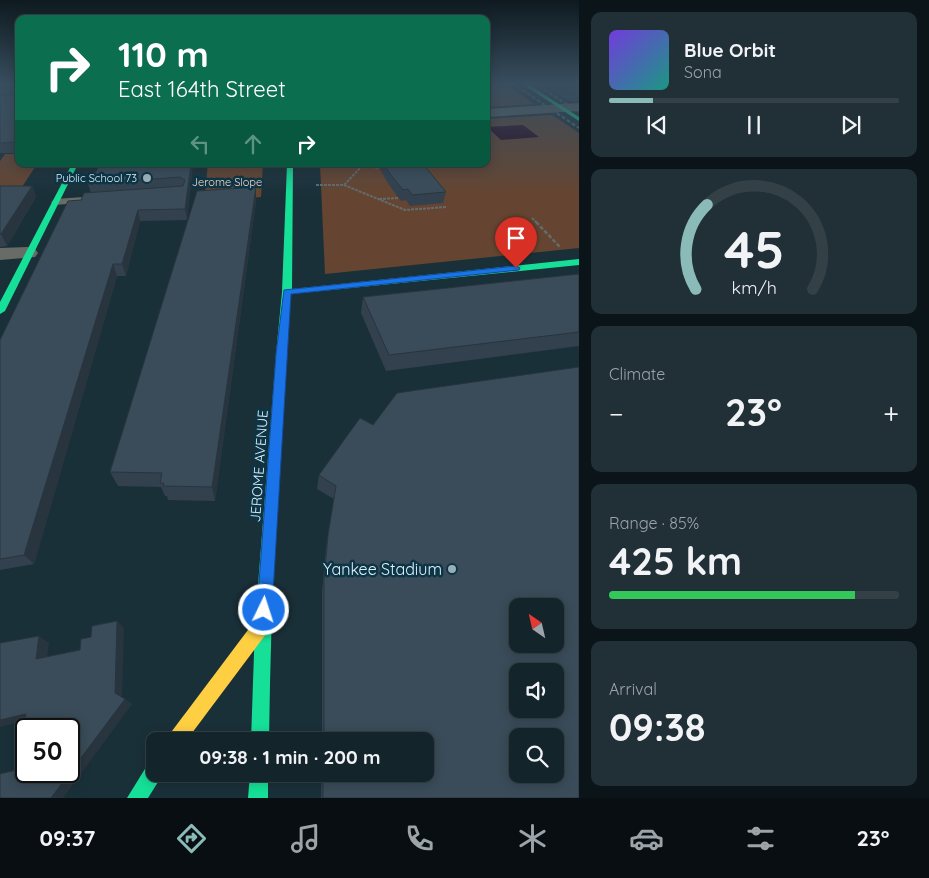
<!DOCTYPE html>
<meta charset="utf-8">
<style>
body{margin:0;font-family:Quicksand,sans-serif;background:#213037;color:#f1f3f6;height:100vh;display:flex;flex-direction:column;font-size:19px;white-space:nowrap}
*{box-sizing:border-box;margin:0}
p{font-size:16px;color:#9da4a9}
.icon{flex:none;width:28px;height:28px;fill:none;stroke:currentColor;stroke-width:2;stroke-linecap:round;stroke-linejoin:round}
.map{position:relative;flex:1;overflow:hidden}
.sheet{display:flex;flex-direction:column;gap:12px;padding:12px;background:#0b1418;width:350px}
.sheet>*{flex:none}
.top-card{position:absolute;left:15px;top:15px;width:475px;height:152px;border-radius:10px;box-shadow:0 2px 12px #0003,0 0 0 1px #334147;background:#0b6e4f;color:#fff;overflow:hidden}
.needle{width:32px;rotate:326deg}
.tools{position:absolute;left:509px;top:598px;display:grid;gap:10px}
.tools a{display:grid;place-items:center;width:55px;height:55px;border-radius:10px;background:#14242b;box-shadow:0 2px 12px #0003,0 0 0 1px #334147;font-size:25px}
.speed{position:absolute;left:15px;top:718px;display:flex;gap:10px;font-size:25px;font-weight:700;text-align:center}
.speed>*{display:grid;place-content:center;width:65px;height:65px;border-radius:50%;background:#14242b;box-shadow:0 2px 12px #0003,0 0 0 1px #334147;line-height:1}
.speed .limit{border:2px solid #111;border-radius:8px;background:#fff;color:#111}
.pin{position:absolute;display:grid;place-items:center;width:42px;height:42px;color:#fff;margin:-51px -21px;border-radius:50% 50% 50% 0;rotate:-45deg;box-shadow:0 0 5px #0007}
.pin .icon{rotate:45deg}
.me{position:absolute;width:55px;margin:-28px;rotate:4deg;stroke-linejoin:round;filter:drop-shadow(0 0 4px #0008)}
.turn{display:flex;align-items:center;gap:18px;height:105px;padding:0 20px;font-size:22px}
.turn .icon{width:65px;height:65px;stroke-width:2.5}
.turn b{display:block;font-size:35px;line-height:42px}
.lanes{display:flex;align-items:center;height:48px;padding:0 20px;background:#0003;justify-content:center;gap:25px;direction:ltr}
.lanes .off{opacity:.35}
.big{font-size:38px;font-weight:700;line-height:1.1}
.sheet .widget{flex:1;display:flex;flex-direction:column;justify-content:center;gap:8px;min-width:0;padding:0 18px;border-radius:10px;background:#213037}
.sheet .dial{align-items:center;gap:0}
.dial svg{height:130px;overflow:visible;fill:none;stroke:#334147;stroke-width:7;stroke-linecap:round;text-anchor:middle}
.dial text{fill:#f1f3f6;stroke:none}
.song{display:flex;align-items:center;gap:15px}
.cover{width:60px;height:60px;border-radius:8px;background:linear-gradient(135deg,hsl(260 70% 55%),hsl(170 70% 35%))}
.played{height:5px;border-radius:2px;background:linear-gradient(90deg,#8bbbb9 15%,#334147 15%)}
.keys{display:flex;justify-content:space-around;direction:ltr}
.heat{display:flex;justify-content:space-between;align-items:center;font-size:28px;direction:ltr}
.charge{height:8px;border-radius:4px;background:linear-gradient(90deg,#34c759 85%,#334147 0)}
.trip{position:absolute;left:146px;top:732px;width:288px;height:50px;border-radius:10px;background:#14242b;box-shadow:0 2px 12px #0003,0 0 0 1px #334147;font-weight:700;line-height:50px;text-align:center}
.tab-bar{display:flex;height:80px;justify-content:space-around;align-items:center;background:#080e11;color:#9da4a9}
.tab-bar .icon{width:35px;height:35px}
.tab-bar .selected{color:#8bbbb9}
.tab-bar b{font-size:22px;color:#f1f3f6}
main{display:flex;flex:1;min-height:0}
.map>svg:first-child{display:block}
.green{fill:#654531}
.water{fill:#2b041c}
.lines{fill:none;stroke-linecap:round;stroke-linejoin:round}
.path-far2{stroke:#636c6c;stroke-width:1;stroke-dasharray:2.5 1;stroke-linecap:butt}
.path-far1{stroke:#636c6c;stroke-width:2;stroke-dasharray:3 1;stroke-linecap:butt}
.path{stroke:#636c6c;stroke-width:2.5;stroke-dasharray:4 2;stroke-linecap:butt}
.lane{fill:#696c66;fill-rule:evenodd}
.street{fill:#696c66;fill-rule:evenodd}
.fast{fill:#16e098;fill-rule:evenodd}
.slow{fill:#ffcf43;fill-rule:evenodd}
.rail{stroke:#646d6d;stroke-width:2;stroke-dasharray:4 2;stroke-linecap:butt}
.wall{fill:#32414d}
.shaded-wall{fill:#29353e}
.building{fill:#3a4c59;stroke:#29353e;fill-rule:evenodd}
.route{fill:#1a73e8;stroke:#114b97}
.poi-dot{fill:#99aeb8;stroke:#0d3546;stroke-width:2}
.labels{text-anchor:middle;dominant-baseline:central;stroke-width:5;stroke-linejoin:round;paint-order:stroke}
.far-poi-label{font-size:11px;fill:#ddf2fd;stroke:#0d3546;text-anchor:end}
.far-park-label{font-size:11px;fill:#f7d5c3;stroke:#0d3546}
.street-label{font-size:14px;fill:#ddf2fd;stroke:#0d3546}
.near-poi-label{font-size:16px;fill:#ddf2fd;stroke:#0d3546;text-anchor:end}
</style>
<main>
<div class="map">
<svg width="579" height="798" viewBox="0 0 579 798">
<rect width="100%" height="100%" fill="#1a3039"/>
<g class="green">
<path d="M486 83H504L534 104 486 107Z"/>
<path d="M552 115 579 133V248L325 274 320 164H486V119Z"/>
<path d="M5 154H19V164H37L20 190H0V161Z"/>
<path d="M208 164H263L261 197 204 201Z"/>
</g>
<path class="water" d="M523 125 539 137 501 140 487 127Z"/>
<g class="lines">
<path class="path-far2" d="M486 94 495 96"/>
<g class="path-far1">
<path d="M363 165 379 168"/>
<path d="M316 185H344L405 210 446 207"/>
<path d="M344 185 364 164"/>
<path d="M379 199 399 198"/>
<path d="M532 218 537 223"/>
</g>
<path class="path" d="M536 222 560 247"/>
<path class="lane" d="M99 196 103 199 102 201 55 205 51 202 55 199Z"/>
<g class="street">
<path d="M579 103V111L486 117V109Z"/>
<path d="M28 247 35 249 38 253 35 257 0 260V248Z"/>
</g>
<g class="fast">
<path d="M521 83H526L579 117V121Z"/>
<path d="M72 164H78L5 311 0 314V302Z"/>
<path d="M287 164H293L292 289 579 259V265L291 294C278 443 271 592 269 741H251L255 624 276 354 282 292Z"/>
<path d="M155 762V774H163L148 798H127L148 764Z"/>
<path d="M250 774H268V798H248Z"/>
</g>
<path class="slow" d="M263 616 269 618 271 624 269 630 186 741H166L169 735 257 618Z"/>
<g class="rail">
<path d="M512 83 579 128"/>
<path d="M534 83 579 112"/>
</g>
</g>
<g class="wall">
<path d="M0 83H19V153H0V96L17 95V94L0 95Z"/>
<path d="M540 83H579V101H569Z"/>
<path d="M193 164 187 220 140 221 126 276H117L34 564 0 570V340L81 200 91 193 88 184 96 172Z"/>
<path d="M377 164H423L446 192 443 203 410 206 406 200 401 201 389 185Z"/>
<path d="M0 186H32L36 197 7 246 0 247Z"/>
<path d="M256 187V201L215 501 168 500 167 496H165L161 487 118 486 110 472Z"/>
<path d="M579 274V346L386 371 361 313 363 297Z"/>
<path d="M373 425 579 798H321V774H425V741H322V591L326 548 334 499 317 489 319 475Z"/>
</g>
<g class="shaded-wall">
<path d="M191 164H193L187 220 185 209Z"/>
<path d="M32 186 36 197 7 246 1 234Z"/>
<path d="M256 187V201L215 501 212 487Z"/>
<path d="M138 210 140 221 126 276 122 264Z"/>
<path d="M113 264 117 276 34 564 24 555Z"/>
<path d="M117 621 124 628 122 699 115 693Z"/>
<path d="M39 636 49 643 46 665 36 659Z"/>
<path d="M125 699 132 704 63 798H51Z"/>
<path d="M26 714 37 718 0 727V720Z"/>
</g>
<g class="building">
<path d="M0 83H19V142L0 143V96L17 95V85H0Z"/>
<path d="M557 83H579V92H573Z"/>
<path d="M100 164H191L185 209 138 210 122 264H113L24 555 0 559V340L68 201 81 200 84 193 183 186 185 180 180 177 88 184 93 172H96Z"/>
<path d="M384 164H423L446 192 412 195 408 189 403 190 390 174Z"/>
<path d="M0 186H32L1 234H0Z"/>
<path d="M256 187 212 487 163 486 164 483H160L162 473 110 472 197 191Z"/>
<path d="M579 274V332L389 355 363 297Z"/>
<path d="M579 367V798H323V774H425V741H324V580L328 535 336 486 319 475 360 418 373 425 397 393ZM518 606H555V644H518ZM518 671H555V709H518ZM518 736H555V774H518Z"/>
<path d="M117 621 115 693 125 699 51 798H0V774L16 770 26 738V771H69V729H29L30 725 24 726 26 714 0 720V643L39 636 36 659 80 650 81 639 91 637 92 626Z"/>
</g>
<linearGradient id="sky" x2="0" y2="1"><stop stop-color="#0e1a1f"/><stop offset="0.43" stop-color="#384e5f"/><stop offset="1" stop-color="#384e5f" stop-opacity="0"/></linearGradient>
<rect width="579" height="195" fill="url(#sky)"/>
<path class="route" d="M516 266 520 268 519 270 291 294 272 610 270 616 264 618 259 616 257 610 276 354 284 290Z"/>
<g class="poi-dot">
<circle cx="147" cy="178" r="5"/>
<circle cx="452" cy="569" r="5"/>
</g>
<g class="labels">
<g class="far-poi-label">
<text x="137" y="178">Public School 73</text>
</g>
<g class="far-park-label">
<text x="227" y="182">Jerome Slope</text>
</g>
<g class="street-label">
<text transform="translate(259 466) rotate(-86)">JEROME AVENUE</text>
</g>
<g class="near-poi-label">
<text x="442" y="569">Yankee Stadium</text>
</g>
</g>
</svg>
<div class="tools">
<a><svg class="needle" viewBox="-14 -14 28 28"><path d="M0-13l5 13h-10z" fill="#e53935"/><path d="M0 13l5-13h-10z" fill="#9da4a9"/></svg></a>
<a><svg class="icon" aria-label="sound" viewBox="0 0 24 24"><path d="M4 9h4l5-4v14l-5-4H4zM17 9q2 3 0 6"/></svg></a>
<a><svg class="icon" aria-label="search" viewBox="0 0 24 24"><circle cx="10" cy="10" r="6"/><path d="M15 15l6 6"/></svg></a>
</div>
<div class="speed"><div class="limit">50</div></div>
<div class="pin" style="left:516px;top:268px;background:#d93025"><svg class="icon" aria-label="arrive" viewBox="0 0 24 24"><path d="M6 21V4h12l-3 4 3 4H6"/></svg></div>
<svg class="me" style="left:264px;top:610px" viewBox="-20 -20 40 40"><circle r="17" fill="#1a73e8" stroke="#fff" stroke-width="3"/><path d="M0-11L8 9 0 5-8 9z" fill="#fff"/></svg>
<div class="trip">09:38 · 1 min · 200 m</div>
<div class="top-card">
<div class="turn"><svg class="icon" aria-label="right" viewBox="0 0 24 24"><path d="M7 20v-9h11M14 6l5 5-5 5"/></svg><div><b>110 m</b>East 164th Street</div></div>
<div class="lanes"><svg class="icon off" aria-label="left" viewBox="0 0 24 24"><path d="M17 20v-9H6M10 6l-5 5 5 5"/></svg><svg class="icon off" aria-label="ahead" viewBox="0 0 24 24"><path d="M12 20V5M6 11l6-6 6 6"/></svg><svg class="icon" aria-label="right" viewBox="0 0 24 24"><path d="M7 20v-9h11M14 6l5 5-5 5"/></svg></div>
</div>
</div>
<section class="sheet">
<div class="widget">
<div class="song"><i class="cover"></i><div><b>Blue Orbit</b><p>Sona</p></div></div>
<div class="played"></div>
<div class="keys"><svg class="icon" aria-label="previous" viewBox="0 0 24 24"><path d="M18 5L8 12l10 7zM5 5v14"/></svg><svg class="icon" aria-label="pause" viewBox="0 0 24 24"><path d="M8 5v14M16 5v14"/></svg><svg class="icon" aria-label="next" viewBox="0 0 24 24"><path d="M6 5l10 7-10 7zM19 5v14"/></svg></div>
</div>
<div class="widget dial"><svg viewBox="0 0 100 80">
<path d="M14 69A42 42 0 1 1 86 69"/>
<path d="M14 69A42 42 0 0 1 21 17" stroke="#8bbbb9"/>
<text x="50" y="56" font-size="32" font-weight="700">45</text>
<text x="50" y="72" font-size="11">km/h</text>
</svg></div>
<div class="widget"><p>Climate</p>
<div class="heat"><a>−</a><b class="big">23°</b><a>+</a></div>
</div>
<div class="widget"><p>Range · 85%</p><b class="big">425 km</b><div class="charge"></div></div>
<div class="widget"><p>Arrival</p><b class="big">09:38</b></div>
</section>
</main>
<nav class="tab-bar">
<b>09:37</b>
<svg class="icon selected" aria-label="directions" viewBox="0 0 24 24"><path d="M12 3l9 9-9 9-9-9zM9 14v-3h6M13 9l2 2-2 2"/></svg>
<svg class="icon" aria-label="music" viewBox="0 0 24 24"><path d="M9 18V5l10-2v13"/><circle cx="6" cy="18" r="3"/><circle cx="16" cy="16" r="3"/></svg>
<svg class="icon" aria-label="phone" viewBox="0 0 24 24"><path d="M5 4h4l2 5-3 2q2 4 5 5l2-3 5 2v4C11 20 4 13 5 4z"/></svg>
<svg class="icon" aria-label="climate" viewBox="0 0 24 24"><path d="M12 3v18M4 7l16 10M4 17L20 7"/></svg>
<svg class="icon" aria-label="car" viewBox="0 0 24 24"><path d="M5 17H2v-5l4-1 3-4h7l3 4 3 1v5h-3M9 17h6M6 11h13"/><circle cx="7" cy="17" r="2"/><circle cx="17" cy="17" r="2"/></svg>
<svg class="icon" aria-label="filters" viewBox="0 0 24 24"><path d="M4 7h16M4 17h16"/><circle cx="9" cy="7" r="2"/><circle cx="15" cy="17" r="2"/></svg>
<b>23°</b>
</nav>
